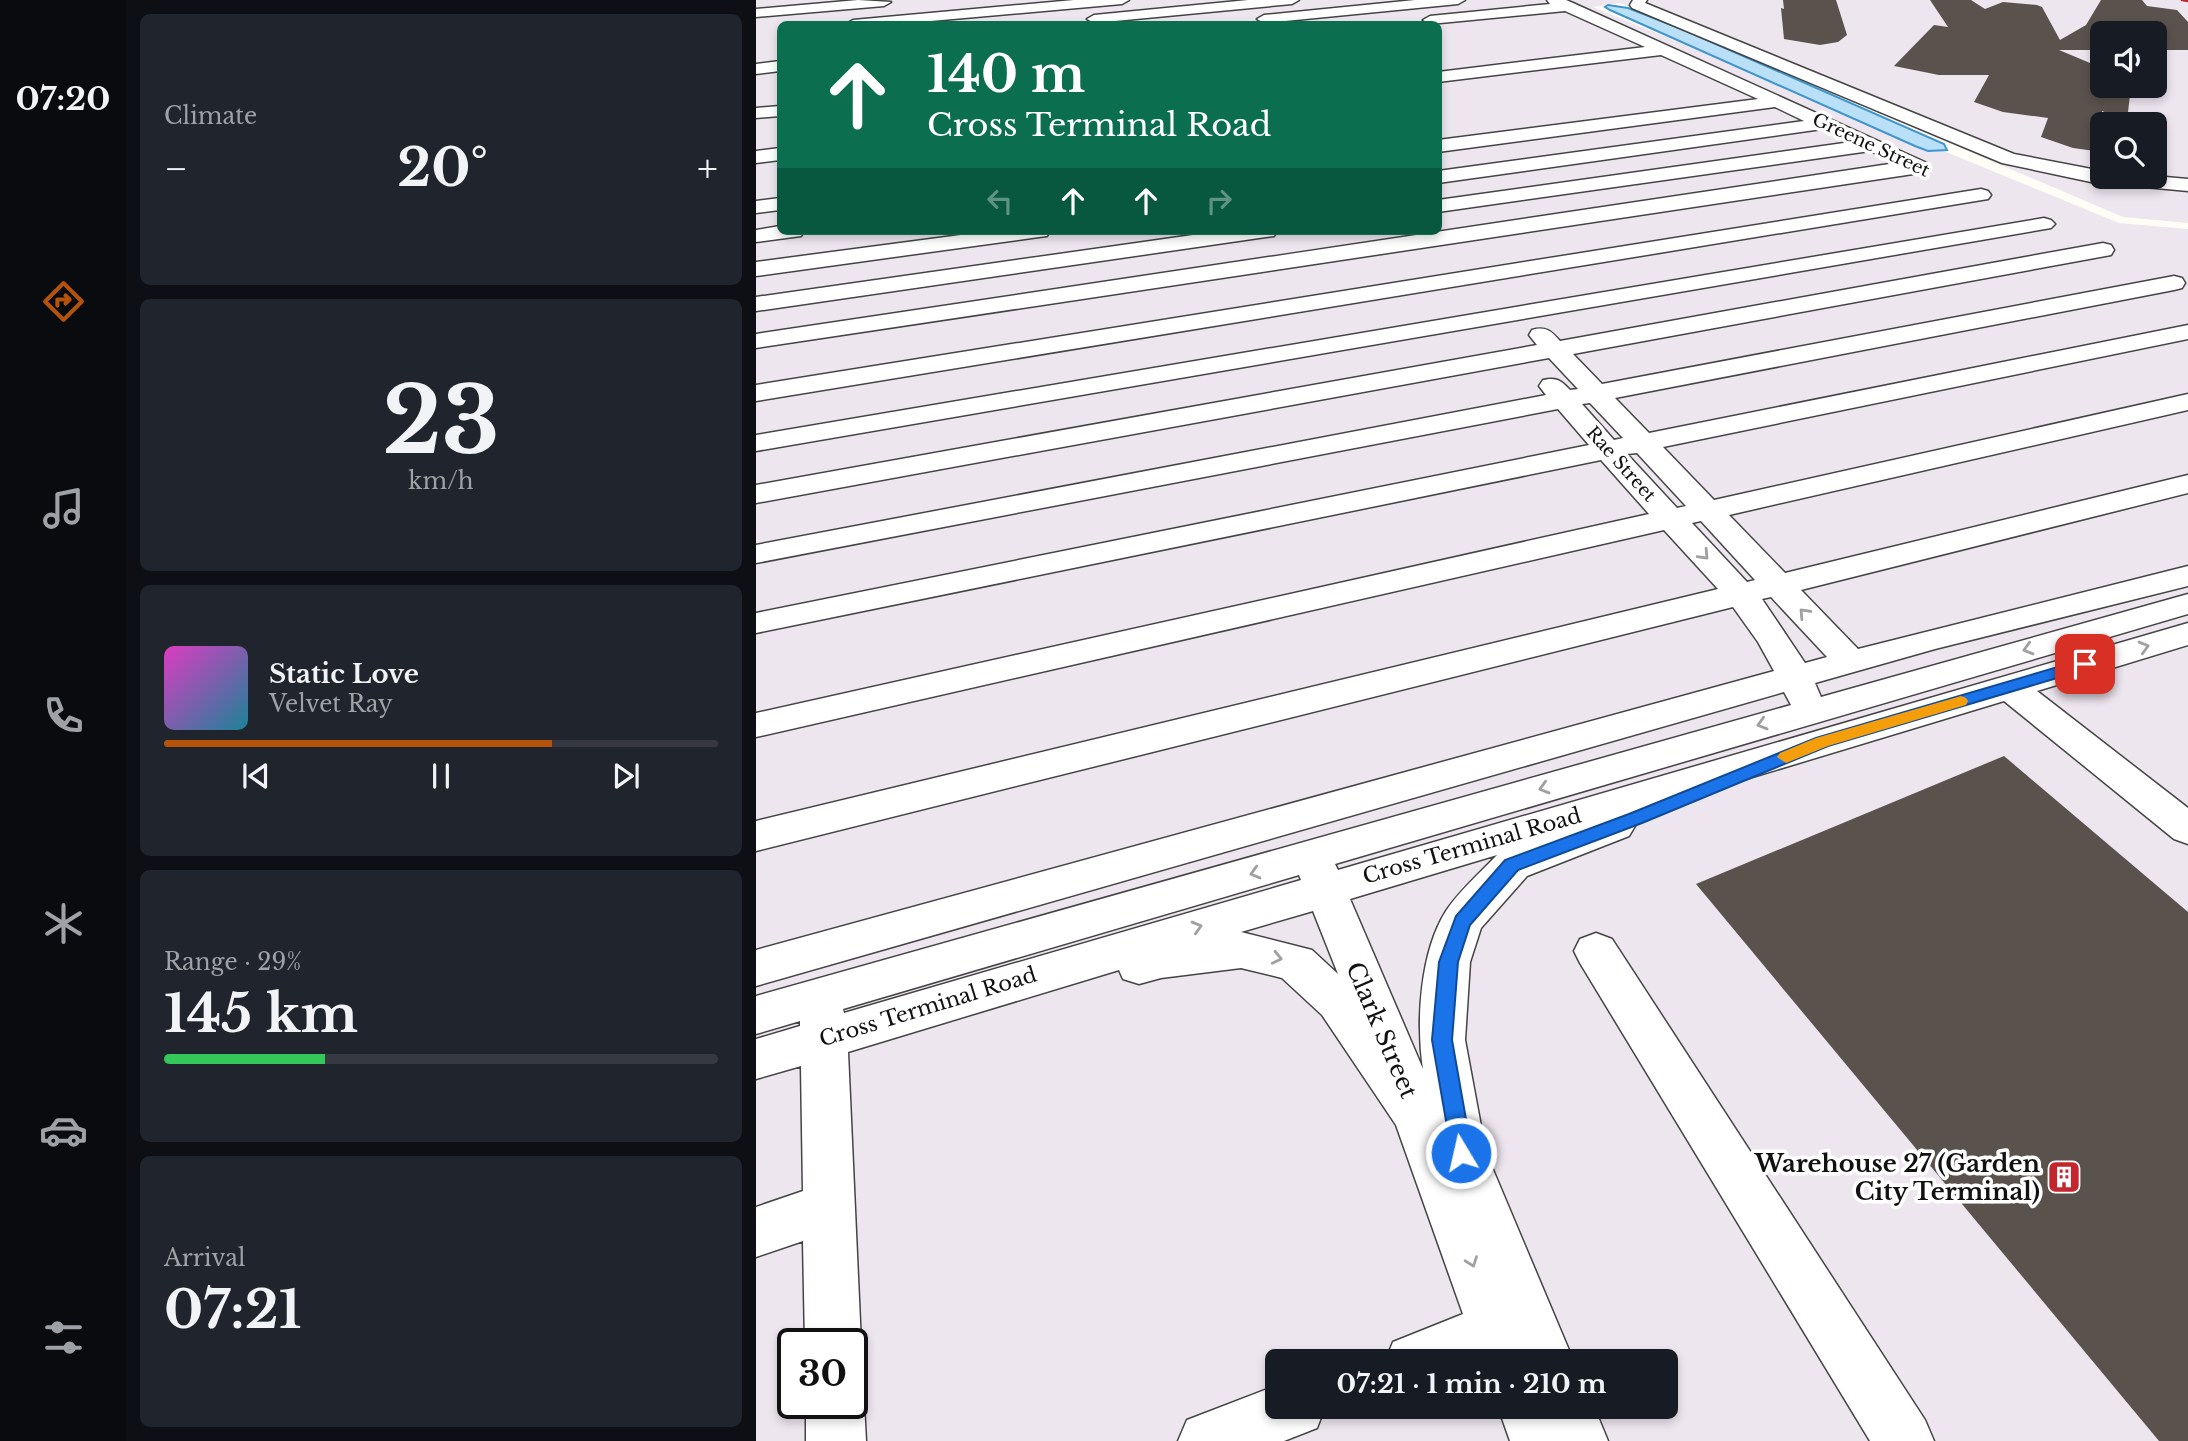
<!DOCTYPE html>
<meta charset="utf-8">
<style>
body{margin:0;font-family:"Libre Baskerville",serif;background:#20242c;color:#f1f3f6;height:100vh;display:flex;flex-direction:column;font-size:26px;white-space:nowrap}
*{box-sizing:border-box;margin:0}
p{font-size:23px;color:#9ea1a6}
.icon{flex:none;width:38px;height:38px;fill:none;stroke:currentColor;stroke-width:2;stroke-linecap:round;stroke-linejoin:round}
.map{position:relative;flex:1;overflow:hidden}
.side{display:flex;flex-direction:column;gap:14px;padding:14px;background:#0d0f14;width:630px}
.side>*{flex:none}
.banner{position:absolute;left:21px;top:21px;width:665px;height:214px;border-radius:10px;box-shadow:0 4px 10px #0003;background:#0b6e4f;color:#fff;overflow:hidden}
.fabs{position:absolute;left:1334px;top:21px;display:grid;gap:14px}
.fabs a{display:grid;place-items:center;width:77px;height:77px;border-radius:10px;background:#171b24;box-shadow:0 4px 10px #0003;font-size:35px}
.speed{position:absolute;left:21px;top:1328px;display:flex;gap:14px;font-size:35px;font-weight:700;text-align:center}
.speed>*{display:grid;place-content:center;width:91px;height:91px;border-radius:50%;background:#171b24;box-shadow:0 4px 10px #0003;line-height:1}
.speed .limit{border:4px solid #111;border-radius:10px;background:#fff;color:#111}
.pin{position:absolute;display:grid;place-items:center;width:60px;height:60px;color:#fff;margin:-30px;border-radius:14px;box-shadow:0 4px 10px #0006}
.me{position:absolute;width:77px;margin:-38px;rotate:351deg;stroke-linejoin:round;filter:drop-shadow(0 0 5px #0008)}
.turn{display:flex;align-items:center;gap:24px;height:147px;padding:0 35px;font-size:32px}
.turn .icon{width:91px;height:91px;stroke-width:2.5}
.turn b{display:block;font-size:49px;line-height:60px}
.lanes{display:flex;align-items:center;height:66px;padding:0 35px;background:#0003;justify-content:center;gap:35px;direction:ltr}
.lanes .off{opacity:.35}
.big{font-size:52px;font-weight:700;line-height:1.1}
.side .widget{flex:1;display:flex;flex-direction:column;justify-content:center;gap:10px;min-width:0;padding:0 24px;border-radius:10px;background:#20242c}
.side .dial{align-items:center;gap:0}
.dial b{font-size:91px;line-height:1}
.song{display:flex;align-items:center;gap:21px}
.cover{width:84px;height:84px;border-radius:10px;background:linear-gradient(135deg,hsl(310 70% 55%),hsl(190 70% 35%))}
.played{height:7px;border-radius:4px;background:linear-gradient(90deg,#b45309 70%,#363941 70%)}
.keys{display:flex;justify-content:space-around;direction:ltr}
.heat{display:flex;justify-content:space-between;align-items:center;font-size:38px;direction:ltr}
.charge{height:10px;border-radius:5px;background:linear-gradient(90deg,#34c759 29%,#363941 0)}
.trip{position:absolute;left:509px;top:1349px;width:413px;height:70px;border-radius:10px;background:#171b24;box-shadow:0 4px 10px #0003;font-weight:700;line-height:70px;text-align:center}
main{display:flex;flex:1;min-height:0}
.dock{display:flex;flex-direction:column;width:126px;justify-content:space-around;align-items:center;background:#090b0e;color:#9ea1a6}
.dock .icon{width:49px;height:49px}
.dock .current{color:#b45309}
.dock b{font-size:32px;color:#f1f3f6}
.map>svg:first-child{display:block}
.industrial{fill:#eee6ef;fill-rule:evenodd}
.water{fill:#b9e0f7;stroke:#3f96cf;stroke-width:2}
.building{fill:#5a524d}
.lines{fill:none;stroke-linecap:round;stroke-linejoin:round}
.minor-casing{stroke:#444;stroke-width:3}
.minor{fill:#fff;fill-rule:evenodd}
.rail{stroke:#c4262e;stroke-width:2.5}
.oneway{stroke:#a0a0a0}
.route{fill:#1a73e8;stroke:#114b97;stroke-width:2}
.slow{fill:#f59e0b}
.labels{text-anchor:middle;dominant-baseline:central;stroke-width:7;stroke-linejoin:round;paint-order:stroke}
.far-street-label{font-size:18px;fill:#111;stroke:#fff}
.street-label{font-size:21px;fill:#111;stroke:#fff}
.near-street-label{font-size:24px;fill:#111;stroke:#fff}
.near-poi-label{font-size:24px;font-weight:bold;fill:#111;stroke:#fff;text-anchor:end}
</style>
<main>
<nav class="dock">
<b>07:20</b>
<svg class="icon current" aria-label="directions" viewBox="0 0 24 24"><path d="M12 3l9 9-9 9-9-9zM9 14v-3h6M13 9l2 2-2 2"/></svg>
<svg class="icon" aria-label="music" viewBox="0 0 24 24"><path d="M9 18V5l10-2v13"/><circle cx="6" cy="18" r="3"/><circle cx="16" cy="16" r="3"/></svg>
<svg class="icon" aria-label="phone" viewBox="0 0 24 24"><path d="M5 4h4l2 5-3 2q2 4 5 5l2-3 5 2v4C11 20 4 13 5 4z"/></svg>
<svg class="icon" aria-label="climate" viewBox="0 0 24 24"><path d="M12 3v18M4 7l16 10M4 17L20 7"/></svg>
<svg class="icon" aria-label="car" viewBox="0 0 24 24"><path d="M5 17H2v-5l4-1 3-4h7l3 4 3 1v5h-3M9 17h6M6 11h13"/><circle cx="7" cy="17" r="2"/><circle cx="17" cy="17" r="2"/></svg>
<svg class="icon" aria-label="filters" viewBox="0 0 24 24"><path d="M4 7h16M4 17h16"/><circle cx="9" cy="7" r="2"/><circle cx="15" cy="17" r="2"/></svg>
</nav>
<section class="side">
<div class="widget"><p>Climate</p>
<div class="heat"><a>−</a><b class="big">20°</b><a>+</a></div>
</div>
<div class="widget dial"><b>23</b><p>km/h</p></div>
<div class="widget">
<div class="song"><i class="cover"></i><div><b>Static Love</b><p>Velvet Ray</p></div></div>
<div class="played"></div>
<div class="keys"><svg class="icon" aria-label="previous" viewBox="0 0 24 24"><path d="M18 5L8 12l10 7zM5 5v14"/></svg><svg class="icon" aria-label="pause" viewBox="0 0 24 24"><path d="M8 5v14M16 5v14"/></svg><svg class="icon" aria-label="next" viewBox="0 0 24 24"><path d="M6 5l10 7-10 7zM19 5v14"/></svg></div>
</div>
<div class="widget"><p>Range · 29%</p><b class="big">145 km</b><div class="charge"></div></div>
<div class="widget"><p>Arrival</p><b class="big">07:21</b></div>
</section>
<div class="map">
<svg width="1432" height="1441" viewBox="0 0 1432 1441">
<rect width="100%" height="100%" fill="#fffdf5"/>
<path class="industrial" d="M0 0H1432V223L1367 217 864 3 837 7 1363 223 1432 229V1441H0ZM24 24H682V231H24ZM1346 33H1398V86H1346ZM1346 124H1398V177H1346ZM37 1344H96V1404H37ZM522 1362H910V1407H522Z"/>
<path class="water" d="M852 5 872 8 928 30 1188 144 1191 150 1172 151 1159 146 854 10 849 7Z"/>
<g class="building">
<path d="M1027 0H1080L1091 35 1082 42 1064 45 1028 39 1025 8 1028 9Z"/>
<path d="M1174 0H1215L1229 9 1247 2 1281 5 1286 7 1304 40 1330 25 1345 0H1386L1391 6 1421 10 1432 22V50H1398V33H1346V50H1303L1346 68V86H1375L1371 121 1346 111V152L1317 148 1285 137 1292 118 1247 112 1218 102 1233 75H1183L1138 66 1178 25 1192 27Z"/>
<path d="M1248 756 1432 912V1441H1403L940 884Z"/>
</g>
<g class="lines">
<defs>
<g id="minor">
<path d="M102 0 135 2 128 6 0 17V9Z"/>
<path d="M318 0H373L366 4 141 24H90L97 20Z"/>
<path d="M492 0H543L536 4 338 23 331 19 338 15Z"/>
<path d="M659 0H709L702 4 508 23 501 19 508 15Z"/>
<path d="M791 0H810L817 3 1171 163 1174 167 1164 173 0 348V334L1140 163 1114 151 682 212V200L1095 142 1066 129 682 183V171L1048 121 1019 107 682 152V140L1002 99 905 55 682 82V72L889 47 809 11 674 24 667 20 674 16 794 4Z"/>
<path d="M877 0H891L889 3 1258 154 1346 171V177L1398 176 1432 179V191L1335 182 1246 163 876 8 874 5Z"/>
<path d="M24 61V71L0 74V64Z"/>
<path d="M24 106V116L0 118V108Z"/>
<path d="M24 148V160L0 163V151Z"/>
<path d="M1225 189 1232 191 1235 195 1232 199 0 401V385Z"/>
<path d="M24 198V210L0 213V201Z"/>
<path d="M1288 218 1295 220 1299 224 1295 228 0 451V435Z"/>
<path d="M24 226V231H48L45 236 0 242V230Z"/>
<path d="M235 231H294L291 236 283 237 0 276V262Z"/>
<path d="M465 231H521L518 236 510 237 0 311V297Z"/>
<path d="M1347 243 1355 245 1358 250 1355 255 817 354 846 384 1418 276 1426 278 1429 283 1426 288 1418 290 859 398 893 433 1432 325V339L907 447 958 500 1432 394V410L973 515 1029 573 1432 475V493L1045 590 1102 649 1432 566V586L1179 649 1059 683 1065 697 1432 594V614L579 864 582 870 1432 623V645L1281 691 1432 808V844L1418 839 1248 701 871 815 879 826 873 836 771 876 725 928 714 962 709 1040 730 1153 818 1362H629L637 1342 707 1314 640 1125 566 1015 526 978 485 968 405 978 383 984 367 979 363 970 92 1052 105 1344 96 1364V1344H49L47 1241 0 1257V1207L47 1191 45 1066 0 1079V1039L44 1026V1021L0 1034V996L1035 705 1028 692 0 986V950L1018 671 1002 642 977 607 0 851V821L962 589 908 530 0 737V713L893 514 845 460 0 633V613L833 445 802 409 0 563V545L790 395 783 386 787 380C800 377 805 380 814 390L822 389 793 358 0 503V485L781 345 773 335 776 330C790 326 795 331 804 341ZM834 403 867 438 858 440 826 404ZM881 453 930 506 921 508 871 454ZM945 521 999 580 991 582 936 523ZM1015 597 1071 657 1049 663 1006 599ZM741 855C724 873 703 891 690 911 664 952 660 1022 667 1069L594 899ZM543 875 545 880 88 1013 87 1009ZM557 911 582 974 556 950 485 932Z"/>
<path d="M840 933 856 939 1169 1420 1178 1441H1114L824 963 818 951 824 939Z"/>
<path d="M96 1382 100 1383 108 1404 110 1441H50V1404H96Z"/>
<path d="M522 1385V1407H569L561 1428 528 1441H422L431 1420Z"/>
<path d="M742 1407H838L852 1441H754Z"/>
</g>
</defs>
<use href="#minor" class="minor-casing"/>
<use href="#minor" class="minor"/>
<path class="rail" d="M1426 0 1432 1"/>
</g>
<defs><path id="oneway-chevron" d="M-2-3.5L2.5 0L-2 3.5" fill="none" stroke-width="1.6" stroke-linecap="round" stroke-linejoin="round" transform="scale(1.75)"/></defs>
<g class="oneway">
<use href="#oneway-chevron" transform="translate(948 555) rotate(47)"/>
<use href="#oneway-chevron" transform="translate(1048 613) rotate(-133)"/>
<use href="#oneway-chevron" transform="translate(1388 647) rotate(-16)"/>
<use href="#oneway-chevron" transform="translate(1272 649) rotate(164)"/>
<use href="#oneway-chevron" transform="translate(1006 724) rotate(164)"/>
<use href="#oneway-chevron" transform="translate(788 788) rotate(164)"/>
<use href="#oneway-chevron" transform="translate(499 873) rotate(164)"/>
<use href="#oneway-chevron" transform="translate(441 927) rotate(-16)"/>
<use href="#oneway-chevron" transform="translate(521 958) rotate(13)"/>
<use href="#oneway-chevron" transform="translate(716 1262) rotate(70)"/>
</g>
<path class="route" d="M1329 659 1337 664 1335 668 1072 746 886 823 762 870 714 925 702 962 696 1040 716 1153 712 1161 705 1163 697 1161 676 1040 683 962 700 916 749 860 873 814 1060 738Z"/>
<path class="slow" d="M1205 696 1210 698 1212 701 1210 705 1072 746 1030 763 1021 757 1024 753 1060 738Z"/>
<defs>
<symbol id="building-square" viewBox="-11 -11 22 22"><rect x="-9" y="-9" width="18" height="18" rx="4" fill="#c4262e" stroke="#fff"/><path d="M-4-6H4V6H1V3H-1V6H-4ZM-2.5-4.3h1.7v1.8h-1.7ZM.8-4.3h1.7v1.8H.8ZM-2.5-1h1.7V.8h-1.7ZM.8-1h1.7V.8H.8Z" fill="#fff"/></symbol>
</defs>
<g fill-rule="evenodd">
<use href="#building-square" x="1289" y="1158" width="38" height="38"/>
</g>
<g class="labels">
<g class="far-street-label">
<text transform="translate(1115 145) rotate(25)">Greene Street</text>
<text transform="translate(865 464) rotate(48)">Rae Street</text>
</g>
<g class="street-label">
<text transform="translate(716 846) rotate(-16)">Cross Terminal Road</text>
<text transform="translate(172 1007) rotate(-17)">Cross Terminal Road</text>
</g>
<g class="near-street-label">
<text transform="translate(626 1030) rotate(67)">Clark Street</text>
</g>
<g class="near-poi-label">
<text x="1284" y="1163">Warehouse 27 (Garden<tspan x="1284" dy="28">City Terminal)</tspan></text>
</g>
</g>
</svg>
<div class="fabs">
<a><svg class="icon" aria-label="sound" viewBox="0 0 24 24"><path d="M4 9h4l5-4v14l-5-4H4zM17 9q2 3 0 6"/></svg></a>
<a><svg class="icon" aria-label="search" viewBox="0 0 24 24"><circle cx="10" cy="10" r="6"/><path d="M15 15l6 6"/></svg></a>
</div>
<div class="speed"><div class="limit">30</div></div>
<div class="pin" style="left:1329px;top:664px;background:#d93025"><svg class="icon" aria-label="arrive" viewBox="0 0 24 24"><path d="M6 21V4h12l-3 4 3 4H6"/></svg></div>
<svg class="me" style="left:705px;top:1153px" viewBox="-20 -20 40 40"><circle r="17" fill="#1a73e8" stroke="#fff" stroke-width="3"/><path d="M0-11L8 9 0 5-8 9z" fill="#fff"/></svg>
<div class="trip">07:21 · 1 min · 210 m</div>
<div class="banner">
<div class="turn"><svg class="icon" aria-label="ahead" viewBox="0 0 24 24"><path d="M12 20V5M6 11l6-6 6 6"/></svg><div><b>140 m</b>Cross Terminal Road</div></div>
<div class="lanes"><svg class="icon off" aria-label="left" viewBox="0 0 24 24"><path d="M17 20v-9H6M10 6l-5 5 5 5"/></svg><svg class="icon" aria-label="ahead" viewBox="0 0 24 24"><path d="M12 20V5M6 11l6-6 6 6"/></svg><svg class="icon" aria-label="ahead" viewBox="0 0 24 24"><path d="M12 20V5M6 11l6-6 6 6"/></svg><svg class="icon off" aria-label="right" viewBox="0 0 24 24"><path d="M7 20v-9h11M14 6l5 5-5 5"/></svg></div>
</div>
</div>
</main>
